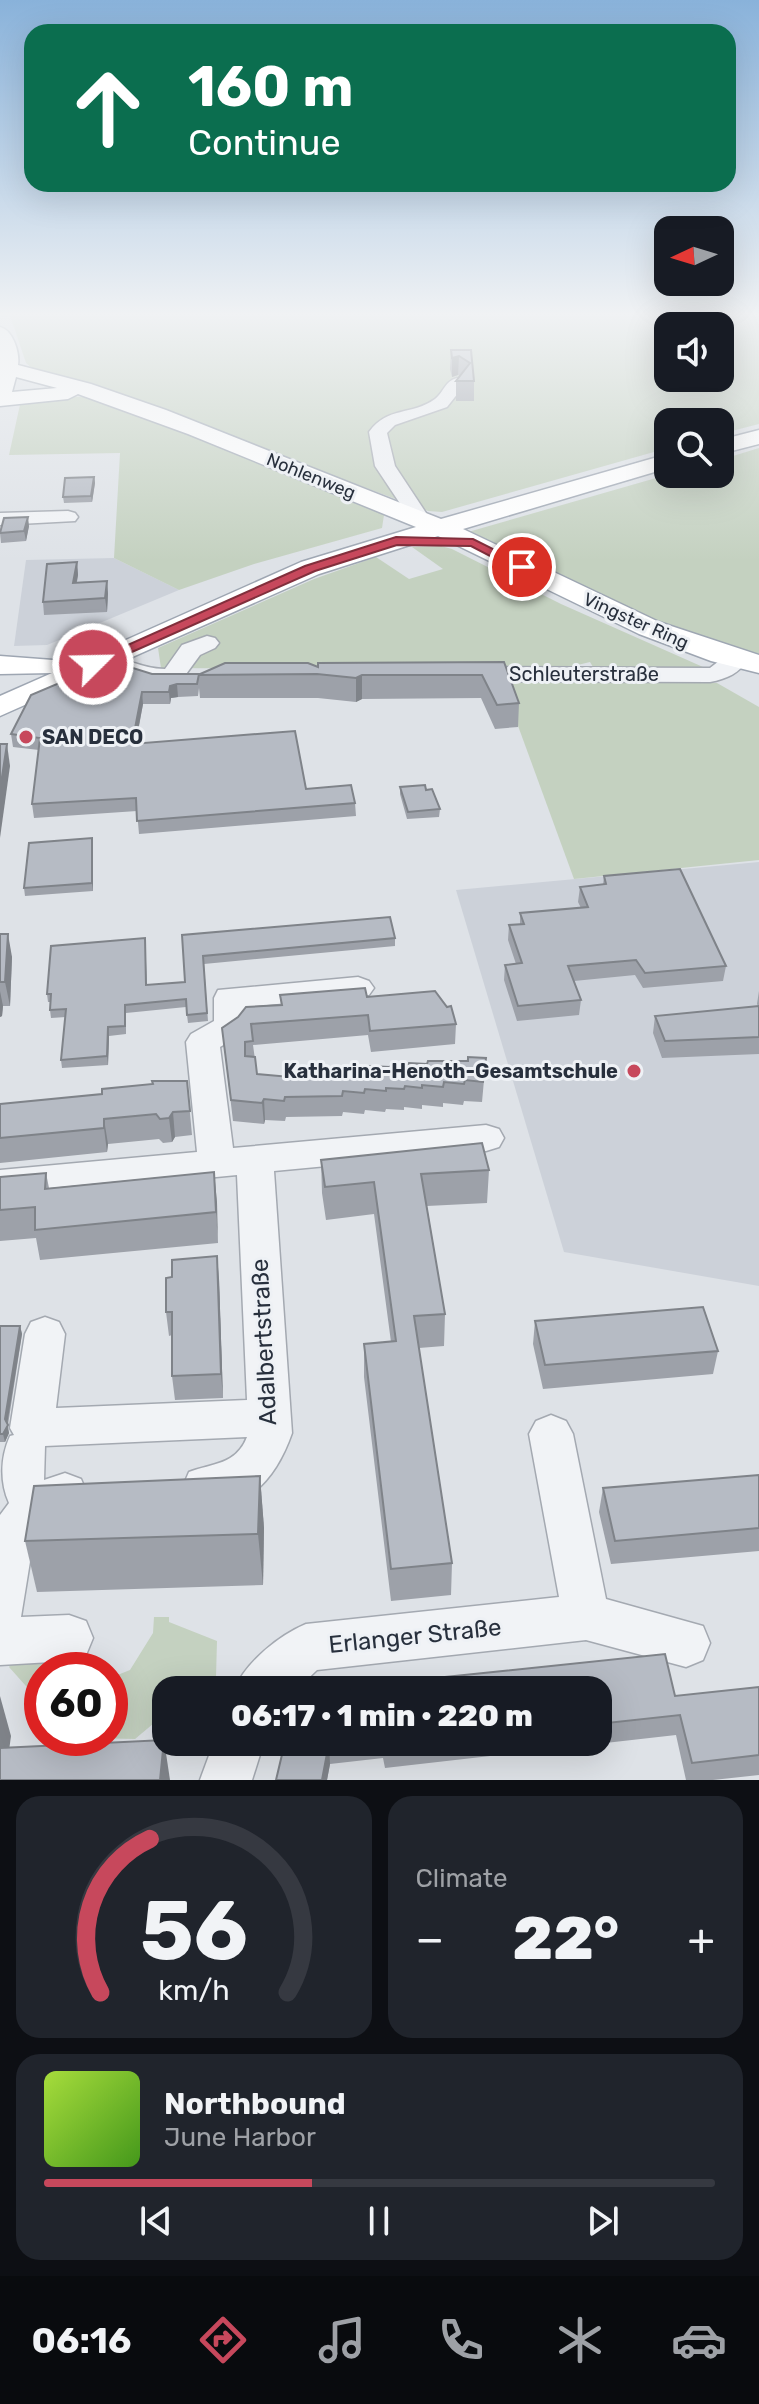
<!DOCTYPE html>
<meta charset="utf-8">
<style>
body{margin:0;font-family:Rubik,sans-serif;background:#20242c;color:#f1f3f6;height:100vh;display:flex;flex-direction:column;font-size:30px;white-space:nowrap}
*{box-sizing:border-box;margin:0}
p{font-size:26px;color:#9ea1a6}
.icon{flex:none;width:44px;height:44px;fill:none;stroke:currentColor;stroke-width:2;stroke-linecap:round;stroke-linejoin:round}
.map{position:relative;height:1780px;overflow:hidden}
.sheet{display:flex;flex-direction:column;gap:16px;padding:16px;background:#0d0f14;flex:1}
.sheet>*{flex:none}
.hud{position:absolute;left:24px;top:24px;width:712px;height:168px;border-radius:24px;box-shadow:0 8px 32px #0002;background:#0b6e4f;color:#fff;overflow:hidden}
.needle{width:52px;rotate:266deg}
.buttons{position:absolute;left:654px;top:216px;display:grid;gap:16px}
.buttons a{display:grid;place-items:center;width:80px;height:80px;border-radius:16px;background:#171b24;box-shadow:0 8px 32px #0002;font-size:40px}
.speed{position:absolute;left:24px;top:1652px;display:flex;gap:16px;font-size:40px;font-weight:700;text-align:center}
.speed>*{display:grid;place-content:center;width:104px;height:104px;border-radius:50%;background:#171b24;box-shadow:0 8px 32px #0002;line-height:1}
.speed .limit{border:12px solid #d22;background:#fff;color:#111}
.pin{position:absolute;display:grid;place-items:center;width:68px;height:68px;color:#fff;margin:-34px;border:4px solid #fff;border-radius:50%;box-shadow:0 2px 8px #0007}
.me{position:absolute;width:88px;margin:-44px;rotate:67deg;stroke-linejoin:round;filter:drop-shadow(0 0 6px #0008)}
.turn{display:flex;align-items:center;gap:28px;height:168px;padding:0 32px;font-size:36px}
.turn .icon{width:104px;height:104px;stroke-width:2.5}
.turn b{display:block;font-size:56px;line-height:68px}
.big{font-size:60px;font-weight:800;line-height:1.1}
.sheet .tile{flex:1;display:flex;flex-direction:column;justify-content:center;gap:12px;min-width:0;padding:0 28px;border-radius:24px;background:#20242c}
.sheet .dial{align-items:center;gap:0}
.dial svg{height:208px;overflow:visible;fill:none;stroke:#363941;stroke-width:7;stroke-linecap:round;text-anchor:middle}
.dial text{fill:#f1f3f6;stroke:none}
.song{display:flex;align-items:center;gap:24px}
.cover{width:96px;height:96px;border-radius:12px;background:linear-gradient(135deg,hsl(80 70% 55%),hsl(100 70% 35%))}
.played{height:8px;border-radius:4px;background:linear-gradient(90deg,#c7485c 40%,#363941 40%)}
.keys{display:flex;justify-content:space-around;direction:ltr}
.heat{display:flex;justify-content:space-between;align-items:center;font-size:44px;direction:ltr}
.sheet .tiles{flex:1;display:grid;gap:16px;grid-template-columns:1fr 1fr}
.tile:last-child{grid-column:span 2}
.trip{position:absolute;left:152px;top:1676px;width:460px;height:80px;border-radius:24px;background:#171b24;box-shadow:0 8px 32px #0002;font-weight:800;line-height:80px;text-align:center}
.tabs{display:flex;height:128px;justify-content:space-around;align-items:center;background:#090b0e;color:#9ea1a6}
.tabs .icon{width:56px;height:56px}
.tabs .active{color:#c7485c}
.tabs b{font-size:36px;color:#f1f3f6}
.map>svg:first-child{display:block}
.built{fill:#ccd1d9}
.green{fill:#c4d1c0;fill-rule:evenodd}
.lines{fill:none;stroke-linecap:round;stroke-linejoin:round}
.minor-casing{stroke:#a4a9b1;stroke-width:3}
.major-casing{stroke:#9ea6b2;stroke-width:3}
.minor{fill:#f1f3f6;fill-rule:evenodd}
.major{fill:#fff;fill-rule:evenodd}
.wall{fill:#9da1a9}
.shaded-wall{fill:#7f8389}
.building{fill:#b6bbc4;stroke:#7f8389;stroke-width:2}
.route{fill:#c7485c;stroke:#812f3c;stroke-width:2}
.poi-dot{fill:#c7485c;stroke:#eef1f5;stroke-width:3}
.labels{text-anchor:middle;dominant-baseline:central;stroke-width:6;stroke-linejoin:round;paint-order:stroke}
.far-street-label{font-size:18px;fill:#28303d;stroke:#eef1f5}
.street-label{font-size:20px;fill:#28303d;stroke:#eef1f5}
.poi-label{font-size:20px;font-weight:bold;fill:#28303d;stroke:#eef1f5;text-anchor:start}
.near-street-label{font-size:24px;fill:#28303d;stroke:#eef1f5}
</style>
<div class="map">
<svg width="759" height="1780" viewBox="0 0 759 1780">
<rect width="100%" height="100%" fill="#dee2e7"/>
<g class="built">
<path d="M114 558 179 590 47 645 14 646 26 560Z"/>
<path d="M759 862V1286L564 1252 456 890Z"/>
</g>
<g class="green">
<path d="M9 312H759V424L720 434V422H668V448L442 512 428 511 208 429 35 371 26 363ZM668 326H720V378H668Z"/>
<path d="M65 396 101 398 243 452 384 515 382 528 254 564 179 590 114 558 120 453 9 455 21 400Z"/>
<path d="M759 448V656L656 628 468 532 670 474H720V460Z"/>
<path d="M441 546 452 549 561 604 703 667 697 670 596 672 590 662 557 670 161 668 158 648 314 579 376 557 409 579 443 569 412 547Z"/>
<path d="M502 682 717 683 759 707V860L574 879Z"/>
<path d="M154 1617H169V1622L217 1641 216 1677 198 1690H166V1713L135 1739 88 1738H110V1678L130 1670 153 1633Z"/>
<path d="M62 1657 94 1662 102 1670H42V1704L9 1667 13 1661Z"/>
</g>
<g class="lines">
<defs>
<g id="minor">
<path d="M457 378 466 383 447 407 395 425 387 433 395 466 430 519 427 523H413L375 466 369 432C388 406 411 416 435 399 444 392 445 381 457 378Z"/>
<path d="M68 511 75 513 78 517 75 521 0 525V513Z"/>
<path d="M207 636 215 638 219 643 215 648 200 655 181 681C156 687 141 675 117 671 106 669 95 672 84 669L81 664 84 659C119 650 135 669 165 669L182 645Z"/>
<path d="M737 652 746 654 749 659C739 673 727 679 710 682L468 681 459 679 456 674 459 669 468 667 710 668 728 654Z"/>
<path d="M358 977 369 981 374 988 369 995 247 1007C248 1031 240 1035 220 1047L233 1148 486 1125 499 1129 504 1138 499 1147 486 1151 274 1171 292 1433C276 1479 243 1520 189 1500L183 1486 189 1472C213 1463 236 1465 247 1437L45 1446 44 1480 65 1473 81 1479 87 1493 81 1507 50 1518 33 1543 21 1617 69 1615 86 1621 93 1638 86 1655 69 1661 0 1665V1515L9 1503C0 1483 0 1458 10 1436L14 1435 10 1428 25 1334 31 1322 45 1317 59 1322 65 1334 56 1408 247 1400 237 1175 0 1198V1170L197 1152 186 1042 191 1034 214 1021V998L218 990Z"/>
<path d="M551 1415 566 1421 573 1434 606 1599 703 1626 710 1643 703 1660 686 1667 586 1640 317 1670 296 1690H234C246 1662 278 1636 306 1624L559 1597 529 1434 536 1421Z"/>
<path d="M214 1742H264L252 1780H200Z"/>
</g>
<g id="major">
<path d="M0 327C13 330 20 353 18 365L91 384 166 410 441 519 668 454V468L463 529 659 622 759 655V673L711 661 639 634 438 536 319 574 0 716V696L52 673 0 674V656L53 660 58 666 54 672 301 562 416 527 188 434 78 394 68 399 0 406ZM16 377 57 388 12 392Z"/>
<path d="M759 430V444L720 454V440Z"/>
</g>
</defs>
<use href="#minor" class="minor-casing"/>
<use href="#major" class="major-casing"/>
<use href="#minor" class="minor"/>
<use href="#major" class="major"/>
</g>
<g class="wall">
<path d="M451 350H471L474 381V401H456V381L460 376 458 375 452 377 450 369Z"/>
<path d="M94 477 95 483 92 502 64 503 63 497Z"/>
<path d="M29 526 26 541 1 543 0 533Z"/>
<path d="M77 562 78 575 77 582 107 581 108 594 107 612 44 615 43 602Z"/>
<path d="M504 662 519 703 518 727 495 729 481 698 362 699 356 702 318 698H200L199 688 198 696 178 697 171 698 170 704H143L136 743 355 803 356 816 139 834 137 811 34 818 32 804 39 750 13 747 11 734 116 671 152 674 199 675 318 667Z"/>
<path d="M400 787 426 790 440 809 439 817 407 819 400 794Z"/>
<path d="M93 845V891L25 896 24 888Z"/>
<path d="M604 876 726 966 723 981 643 988 635 975 574 981 581 1000 579 1015 517 1021 504 980 505 965 516 964 508 940 509 925 520 924V913L581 908 578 902 580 887 603 885Z"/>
<path d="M0 934 12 957 10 1006H3L2 1016 0 1017Z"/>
<path d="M182 935 395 938V946L204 964 208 1021 188 1023 186 1007 126 1013V1034L109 1036 108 1065 62 1068 61 1060 66 1017 51 1018 50 1010 51 1002H48L47 994 145 938 147 985 185 982Z"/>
<path d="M759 991V1054L662 1058 653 1033 655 1016 758 1006 757 1004Z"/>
<path d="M280 995 367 997 456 1024 455 1044 371 1052 368 1035 253 1045 257 1074 290 1077 486 1058 482 1102 464 1101 463 1105 443 1103V1107L422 1105V1109L404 1107V1110L386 1109 385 1112 365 1110 364 1114 343 1112 342 1116 286 1117 285 1121 265 1120 264 1124 233 1121 222 1028 281 1005Z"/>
<path d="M187 1081 192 1135 175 1137 172 1142 163 1143 159 1139 108 1144 107 1152 0 1163V1104L102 1094Z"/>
<path d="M321 1160 489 1170 487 1203 427 1206 445 1314 444 1346 419 1348 452 1563 451 1595 391 1601 364 1377V1344L391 1342 374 1214 326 1220 322 1193Z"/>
<path d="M214 1172 218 1243 40 1260 36 1238 0 1241V1177L46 1173 49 1188Z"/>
<path d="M219 1279 223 1398 175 1400 172 1376V1335L169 1336 166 1312Z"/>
<path d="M535 1321 718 1351 713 1374 543 1389 533 1344Z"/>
<path d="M20 1326 22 1334 8 1425 9 1433 5 1442H0V1329Z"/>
<path d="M759 1475V1551L611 1564 599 1512 603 1488Z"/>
<path d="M260 1476 264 1528 263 1585 37 1592 25 1541Z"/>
<path d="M665 1654 675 1696 759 1687V1775L713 1780H686L676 1735 385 1768 383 1758 330 1764 327 1780H276L285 1742H598V1690H378V1684Z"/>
</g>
<g class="shaded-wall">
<path d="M459 356 458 375 452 377V358Z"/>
<path d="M94 477 95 483 92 502 91 496Z"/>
<path d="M28 517 29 526 26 541 24 531Z"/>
<path d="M77 562 78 575 74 595 73 583Z"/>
<path d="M107 581 108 594 107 612 105 598Z"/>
<path d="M362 675V699L356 702V678Z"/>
<path d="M177 684 178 697 171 698 170 704 169 692 170 686Z"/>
<path d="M142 692 143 704 133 756 132 744Z"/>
<path d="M7 744 10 766 0 838V790Z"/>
<path d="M92 838 93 845V891L92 883Z"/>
<path d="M8 934 12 957 10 1006 5 982Z"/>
<path d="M0 991 3 1006 2 1016 0 1017Z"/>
<path d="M108 1027 109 1036 108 1065 107 1056Z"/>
<path d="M264 1099 265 1120 264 1124 262 1103Z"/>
<path d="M173 1112 175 1137 172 1142 169 1118Z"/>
<path d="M104 1119 108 1144 107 1152 104 1128Z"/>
<path d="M214 1172 217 1202 218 1243 216 1212Z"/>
<path d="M217 1256 219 1279 223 1398 221 1374Z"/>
<path d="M20 1326 22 1334 7 1425 9 1433 5 1442 3 1434Z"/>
<path d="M260 1476 264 1528 263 1585 258 1534Z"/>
<path d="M0 1696 11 1736 5 1780 0 1772Z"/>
<path d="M164 1740 170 1780H160Z"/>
<path d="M329 1743 330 1764 327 1780H322Z"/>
</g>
<g class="building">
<path d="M451 350H471L474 381H456L470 363 459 356 452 358Z"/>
<path d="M94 477 91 496 63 497 65 478Z"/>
<path d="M28 517 24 531 0 533 4 518Z"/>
<path d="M77 562 73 583 107 581 105 598 43 602 47 564Z"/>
<path d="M504 662 519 703 497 705 482 675H362L356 678 317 674 198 675 225 663H308L318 667V663Z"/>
<path d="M104 664 116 671 133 668 152 674H199L197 684H177L170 686 169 692H142L132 744 295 731 306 789 351 785 355 803 137 821 136 798 32 804 40 738 11 734 31 695Z"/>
<path d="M0 744H7L0 790Z"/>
<path d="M425 785 426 790 432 789 440 809 408 812 400 787Z"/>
<path d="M92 838V883L24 888 29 843Z"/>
<path d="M680 869 726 966 645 973 636 960 568 966 581 1000 518 1006 505 965 522 963 509 925 524 924 520 913 588 907 580 887 606 884 604 876Z"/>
<path d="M390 917 395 938 203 956 207 1013 187 1015 186 999 125 1005V1026L108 1027 107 1056 61 1060 66 1009 50 1010 51 994H47L51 946 145 938 146 985 185 982 182 935Z"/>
<path d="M0 934H8L5 982H0Z"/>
<path d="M365 988 367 997 435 991 447 1007 451 1006 456 1024 370 1031 368 1015 251 1024 253 1041 245 1042V1056L255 1057 257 1074 290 1077V1074L329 1073 330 1069H369V1066L390 1067 391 1065H408L409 1063 427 1064 428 1061H468V1057L486 1058 483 1082 465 1080 464 1084 444 1082 443 1087 422 1085V1088L405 1086 404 1089 386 1088V1091L365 1089 364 1093 343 1091 342 1096 285 1097 284 1101 264 1099 262 1103 231 1100 222 1028 238 1017 246 1007 282 1005 280 995Z"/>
<path d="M759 1006V1037L665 1041 655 1016Z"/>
<path d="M152 1081H187L190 1111 173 1112 169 1118 160 1119 156 1114 104 1119V1128L0 1138V1104L102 1094V1089L153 1084Z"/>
<path d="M482 1143 489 1170 421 1174 445 1314 414 1316 452 1563 391 1569 364 1344 396 1341 374 1182 325 1187 321 1160Z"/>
<path d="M214 1172 216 1212 35 1230V1207L0 1210V1177L46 1173 45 1189Z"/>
<path d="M217 1256 221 1374 172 1376V1312H166V1278L172 1277V1260Z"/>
<path d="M703 1307 718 1351 545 1365 535 1321Z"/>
<path d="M0 1326H20L5 1419 8 1425 3 1434H0Z"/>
<path d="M759 1475V1528L615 1541 603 1488Z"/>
<path d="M260 1476 258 1534 25 1541 34 1486Z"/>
<path d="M665 1654 675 1696 759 1687V1755L692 1763 680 1715 598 1724V1690H378V1684Z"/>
<path d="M164 1740 160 1780H0V1748Z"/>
<path d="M285 1742H343L329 1743 322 1780H276Z"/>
<path d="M384 1742H435L385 1748Z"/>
</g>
<linearGradient id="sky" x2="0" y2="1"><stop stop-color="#89b2da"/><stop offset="0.56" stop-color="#f0f2f4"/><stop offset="1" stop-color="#f0f2f4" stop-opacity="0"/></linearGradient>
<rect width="759" height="561" fill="url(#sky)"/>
<path class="route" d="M396 537 473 539 529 567 517 570 471 546 397 545 315 571 98 667 93 668 85 664 305 566Z"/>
<g class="poi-dot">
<circle cx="26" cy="737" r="8"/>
<circle cx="634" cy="1071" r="8"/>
</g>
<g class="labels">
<g class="far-street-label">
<text transform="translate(311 476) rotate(22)">Nohlenweg</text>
<text transform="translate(636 621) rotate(24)">Vingster Ring</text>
</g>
<g class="street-label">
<text x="584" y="674">Schleuterstraße</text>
</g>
<g class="poi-label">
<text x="42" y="737">SAN DECO</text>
<text x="618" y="1071" text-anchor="end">Katharina-Henoth-Gesamtschule</text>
</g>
<g class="near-street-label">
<text transform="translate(264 1342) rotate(-93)">Adalbertstraße</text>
<text transform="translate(415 1636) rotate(-6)">Erlanger Straße</text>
</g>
</g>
</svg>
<div class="buttons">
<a><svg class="needle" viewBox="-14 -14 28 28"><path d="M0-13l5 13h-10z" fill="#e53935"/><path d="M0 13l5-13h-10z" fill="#9ea1a6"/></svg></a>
<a><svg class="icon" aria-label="sound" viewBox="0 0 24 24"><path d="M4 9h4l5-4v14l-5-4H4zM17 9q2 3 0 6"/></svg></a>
<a><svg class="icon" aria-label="search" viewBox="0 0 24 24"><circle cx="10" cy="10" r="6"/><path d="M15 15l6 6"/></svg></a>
</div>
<div class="speed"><div class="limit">60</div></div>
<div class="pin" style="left:522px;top:567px;background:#d93025"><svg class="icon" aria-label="arrive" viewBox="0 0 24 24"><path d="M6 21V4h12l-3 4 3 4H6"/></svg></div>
<svg class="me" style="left:93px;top:664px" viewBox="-20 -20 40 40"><circle r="17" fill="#c7485c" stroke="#fff" stroke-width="3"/><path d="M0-11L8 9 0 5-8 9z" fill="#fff"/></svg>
<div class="trip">06:17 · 1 min · 220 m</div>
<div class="hud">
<div class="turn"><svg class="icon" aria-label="ahead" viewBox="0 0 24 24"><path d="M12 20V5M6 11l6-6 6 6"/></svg><div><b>160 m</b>Continue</div></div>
</div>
</div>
<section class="sheet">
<div class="tiles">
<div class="tile dial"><svg viewBox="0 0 100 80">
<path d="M14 69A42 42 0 1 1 86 69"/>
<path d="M14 69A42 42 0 0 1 33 10" stroke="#c7485c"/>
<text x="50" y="56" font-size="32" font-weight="700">56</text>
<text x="50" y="72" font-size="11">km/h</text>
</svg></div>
<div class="tile"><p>Climate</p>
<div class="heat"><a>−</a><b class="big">22°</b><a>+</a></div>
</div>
<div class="tile">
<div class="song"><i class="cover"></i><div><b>Northbound</b><p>June Harbor</p></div></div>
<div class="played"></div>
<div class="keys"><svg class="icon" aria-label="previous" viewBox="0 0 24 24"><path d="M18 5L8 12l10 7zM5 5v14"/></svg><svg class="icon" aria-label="pause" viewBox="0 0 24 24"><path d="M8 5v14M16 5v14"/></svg><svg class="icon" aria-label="next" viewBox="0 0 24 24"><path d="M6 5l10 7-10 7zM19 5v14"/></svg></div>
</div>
</div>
</section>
<nav class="tabs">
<b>06:16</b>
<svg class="icon active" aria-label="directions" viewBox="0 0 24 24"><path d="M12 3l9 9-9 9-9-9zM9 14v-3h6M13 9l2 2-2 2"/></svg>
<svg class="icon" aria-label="music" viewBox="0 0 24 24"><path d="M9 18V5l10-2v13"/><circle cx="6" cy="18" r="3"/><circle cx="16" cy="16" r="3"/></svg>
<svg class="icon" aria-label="phone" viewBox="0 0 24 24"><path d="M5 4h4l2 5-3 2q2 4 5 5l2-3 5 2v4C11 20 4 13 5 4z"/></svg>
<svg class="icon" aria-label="climate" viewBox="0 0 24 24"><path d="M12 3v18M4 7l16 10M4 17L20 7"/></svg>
<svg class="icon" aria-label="car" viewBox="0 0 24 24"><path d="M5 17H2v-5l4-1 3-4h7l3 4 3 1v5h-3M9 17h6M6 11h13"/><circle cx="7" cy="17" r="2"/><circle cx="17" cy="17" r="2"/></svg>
</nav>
